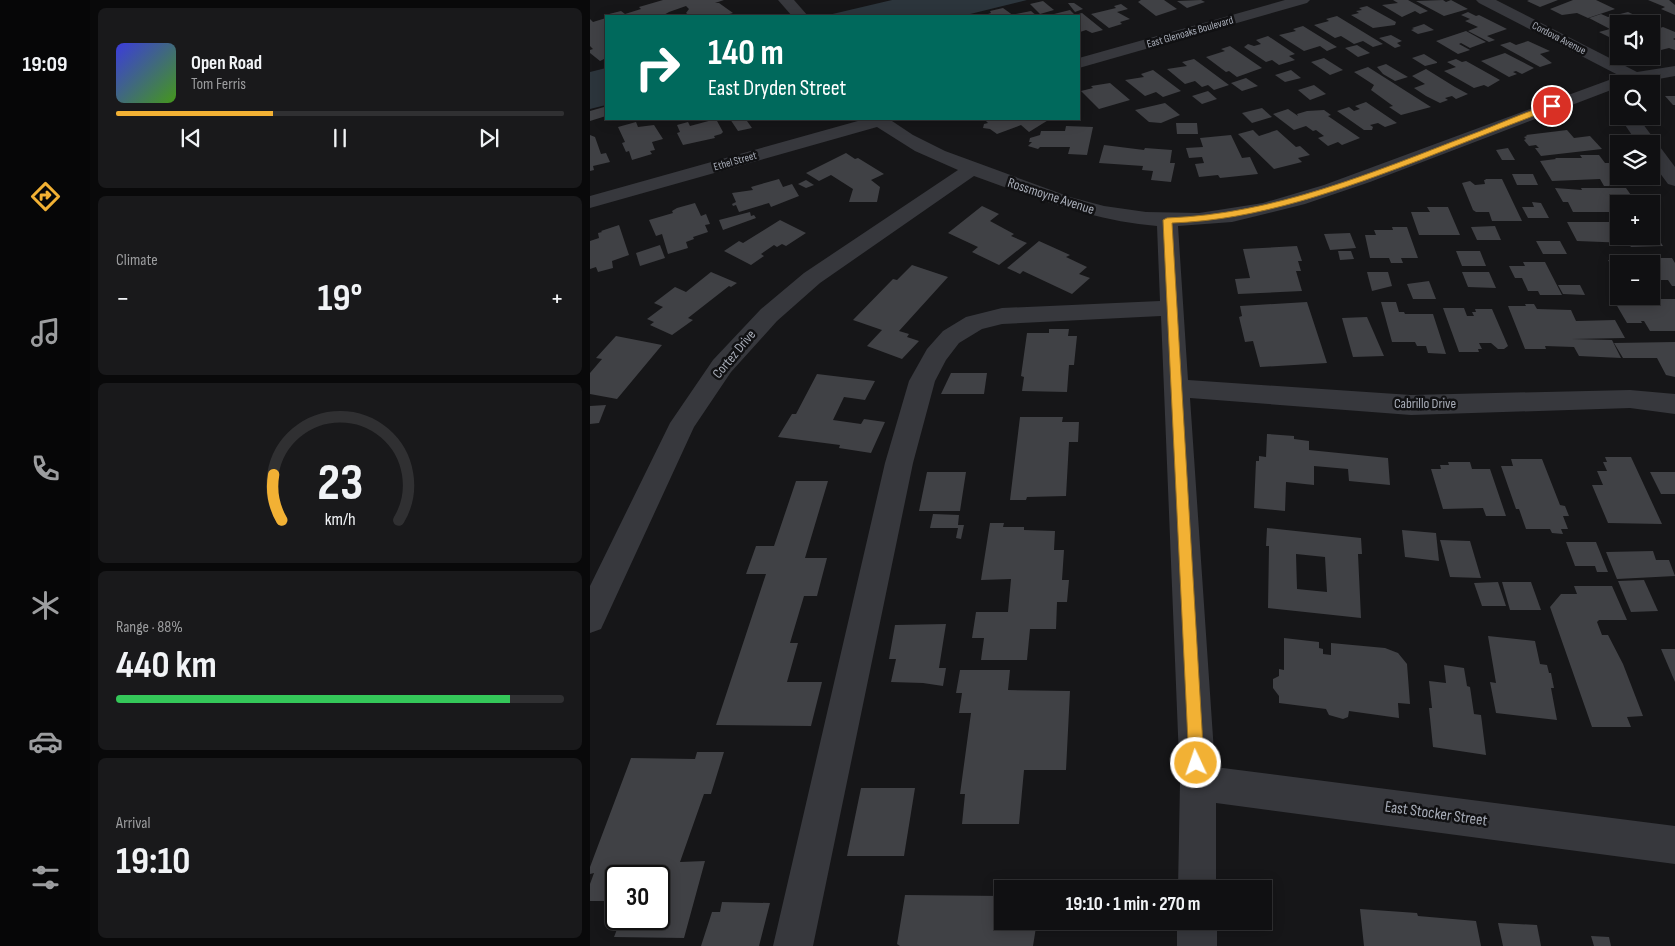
<!DOCTYPE html>
<meta charset="utf-8">
<style>
body{margin:0;font-family:"Sofia Sans Condensed",sans-serif;background:#19191b;color:#f1f3f6;height:100vh;display:flex;flex-direction:column;font-size:19px;white-space:nowrap}
*{box-sizing:border-box;margin:0}
p{font-size:16px;color:#9c9d9f}
.icon{flex:none;width:28px;height:28px;fill:none;stroke:currentColor;stroke-width:2;stroke-linecap:round;stroke-linejoin:round}
.map{position:relative;flex:1;overflow:hidden}
.sheet{display:flex;flex-direction:column;gap:8px;padding:8px;background:#09090a;width:500px}
.sheet>*{flex:none}
.hud{position:absolute;left:15px;top:15px;width:475px;height:105px;border-radius:0px;box-shadow:0 2px 12px #0003,0 0 0 1px #303032;background:#00695c;color:#fff;overflow:hidden}
.tools{position:absolute;left:1020px;top:15px;display:grid;gap:10px}
.tools a{display:grid;place-items:center;width:50px;height:50px;border-radius:0px;background:#101012;box-shadow:0 2px 12px #0003,0 0 0 1px #303032;font-size:25px}
.speed{position:absolute;left:15px;top:865px;display:flex;gap:10px;font-size:25px;font-weight:700;text-align:center}
.speed>*{display:grid;place-content:center;width:65px;height:65px;border-radius:50%;background:#101012;box-shadow:0 2px 12px #0003,0 0 0 1px #303032;line-height:1}
.speed .limit{border:2px solid #111;border-radius:8px;background:#fff;color:#111}
.pin{position:absolute;display:grid;place-items:center;width:42px;height:42px;color:#fff;margin:-21px;border:2px solid #fff;border-radius:50%;box-shadow:0 1px 5px #0007}
.me{position:absolute;width:55px;margin:-28px;rotate:357deg;stroke-linejoin:round;filter:drop-shadow(0 0 4px #0008)}
.turn{display:flex;align-items:center;gap:18px;height:105px;padding:0 20px;font-size:22px}
.turn .icon{width:65px;height:65px;stroke-width:2.5}
.turn b{display:block;font-size:35px;line-height:42px}
.big{font-size:38px;font-weight:700;line-height:1.1}
.sheet .widget{flex:1;display:flex;flex-direction:column;justify-content:center;gap:8px;min-width:0;padding:0 18px;border-radius:8px;background:#19191b}
.sheet .dial{align-items:center;gap:0}
.dial svg{height:130px;overflow:visible;fill:none;stroke:#303032;stroke-width:7;stroke-linecap:round;text-anchor:middle}
.dial text{fill:#f1f3f6;stroke:none}
.song{display:flex;align-items:center;gap:15px}
.cover{width:60px;height:60px;border-radius:8px;background:linear-gradient(135deg,hsl(240 70% 55%),hsl(100 70% 35%))}
.played{height:5px;border-radius:2px;background:linear-gradient(90deg,#f2b134 35%,#303032 35%)}
.keys{display:flex;justify-content:space-around;direction:ltr}
.heat{display:flex;justify-content:space-between;align-items:center;font-size:28px;direction:ltr}
.charge{height:8px;border-radius:4px;background:linear-gradient(90deg,#34c759 88%,#303032 0)}
.trip{position:absolute;left:404px;top:880px;width:278px;height:50px;border-radius:0px;background:#101012;box-shadow:0 2px 12px #0003,0 0 0 1px #303032;font-weight:700;line-height:50px;text-align:center}
main{display:flex;flex:1;min-height:0}
.menu{display:flex;flex-direction:column;width:90px;justify-content:space-around;align-items:center;background:#060607;color:#9c9d9f}
.menu .icon{width:35px;height:35px}
.menu .selected{color:#f2b134}
.menu b{font-size:22px;color:#f1f3f6}
.map>svg:first-child{display:block}
.water{fill:#2c353c}
.building{fill:#404145;fill-rule:evenodd}
.lines{fill:none;stroke-linecap:round;stroke-linejoin:round}
.minor{fill:#37383d;fill-rule:evenodd}
.route{fill:#f2b134;stroke:#9d7322}
.labels{text-anchor:middle;dominant-baseline:central;stroke-width:5;stroke-linejoin:round;paint-order:stroke}
.far-street-label{font-size:11px;fill:#a8adb8;stroke:#111113}
.street-label{font-size:14px;fill:#a8adb8;stroke:#111113}
.near-street-label{font-size:16px;fill:#a8adb8;stroke:#111113}
</style>
<main>
<nav class="menu">
<b>19:09</b>
<svg class="icon selected" aria-label="directions" viewBox="0 0 24 24"><path d="M12 3l9 9-9 9-9-9zM9 14v-3h6M13 9l2 2-2 2"/></svg>
<svg class="icon" aria-label="music" viewBox="0 0 24 24"><path d="M9 18V5l10-2v13"/><circle cx="6" cy="18" r="3"/><circle cx="16" cy="16" r="3"/></svg>
<svg class="icon" aria-label="phone" viewBox="0 0 24 24"><path d="M5 4h4l2 5-3 2q2 4 5 5l2-3 5 2v4C11 20 4 13 5 4z"/></svg>
<svg class="icon" aria-label="climate" viewBox="0 0 24 24"><path d="M12 3v18M4 7l16 10M4 17L20 7"/></svg>
<svg class="icon" aria-label="car" viewBox="0 0 24 24"><path d="M5 17H2v-5l4-1 3-4h7l3 4 3 1v5h-3M9 17h6M6 11h13"/><circle cx="7" cy="17" r="2"/><circle cx="17" cy="17" r="2"/></svg>
<svg class="icon" aria-label="filters" viewBox="0 0 24 24"><path d="M4 7h16M4 17h16"/><circle cx="9" cy="7" r="2"/><circle cx="15" cy="17" r="2"/></svg>
</nav>
<section class="sheet">
<div class="widget">
<div class="song"><i class="cover"></i><div><b>Open Road</b><p>Tom Ferris</p></div></div>
<div class="played"></div>
<div class="keys"><svg class="icon" aria-label="previous" viewBox="0 0 24 24"><path d="M18 5L8 12l10 7zM5 5v14"/></svg><svg class="icon" aria-label="pause" viewBox="0 0 24 24"><path d="M8 5v14M16 5v14"/></svg><svg class="icon" aria-label="next" viewBox="0 0 24 24"><path d="M6 5l10 7-10 7zM19 5v14"/></svg></div>
</div>
<div class="widget"><p>Climate</p>
<div class="heat"><a>−</a><b class="big">19°</b><a>+</a></div>
</div>
<div class="widget dial"><svg viewBox="0 0 100 80">
<path d="M14 69A42 42 0 1 1 86 69"/>
<path d="M14 69A42 42 0 0 1 9 41" stroke="#f2b134"/>
<text x="50" y="56" font-size="32" font-weight="700">23</text>
<text x="50" y="72" font-size="11">km/h</text>
</svg></div>
<div class="widget"><p>Range · 88%</p><b class="big">440 km</b><div class="charge"></div></div>
<div class="widget"><p>Arrival</p><b class="big">19:10</b></div>
</section>
<div class="map">
<svg width="1085" height="946" viewBox="0 0 1085 946">
<rect width="100%" height="100%" fill="#161618"/>
<g class="water">
<path d="M302 0H437L372 16H234Z"/>
<path d="M16 68V105L0 109V72Z"/>
</g>
<g class="building">
<path d="M73 0H134L125 3H129L143 13 136 15 138 16H100L96 13 99 9 96 6 79 12 72 16H22L19 14 31 11 35 14 51 9 49 7Z"/>
<path d="M551 0H574L587 9 566 16 548 2Z"/>
<path d="M611 0 615 2 597 8 587 1Z"/>
<path d="M803 0H818L838 11 830 14 825 11 812 17 792 5 808 3Z"/>
<path d="M853 0 856 2 861 0 878 9 854 16 826 1Z"/>
<path d="M939 0H968L950 7 937 1Z"/>
<path d="M983 0H1006L1025 9 998 18 987 13 972 15 960 9Z"/>
<path d="M1058 0H1079L1085 5V15L1071 9 1075 7Z"/>
<path d="M453 1 464 10 450 14 440 4Z"/>
<path d="M478 3H484L493 9 485 12Z"/>
<path d="M531 4 538 9 527 12 540 19 530 22 532 24 519 28 501 14 526 8 524 6Z"/>
<path d="M777 6 806 22 805 25 783 28 761 15 769 13 766 11 772 10 769 8Z"/>
<path d="M413 8 424 16H401L398 14 401 13 400 11Z"/>
<path d="M480 10 485 15 492 13 513 30 502 33 496 30 490 32 491 33 489 37V16H467L464 14Z"/>
<path d="M441 11 447 16H428L426 14Z"/>
<path d="M878 12 886 16 889 15 917 29 897 36 905 40 899 42 878 31 888 27 875 21 880 19 871 15Z"/>
<path d="M1038 12 1051 18 1057 16 1067 20 1061 22 1064 24H1029V34L1019 37 1009 32 1020 29 999 18 1011 14 1018 17Z"/>
<path d="M747 16 793 44 783 47 773 41 764 44 751 36 745 38 724 25 739 21 736 19Z"/>
<path d="M16 18V58L10 61 0 53V50L3 49 0 46V19L3 22Z"/>
<path d="M834 24 844 30 828 34 821 30 824 29 822 28Z"/>
<path d="M713 26 747 47 737 51 730 46 714 51 689 35 706 31 703 29Z"/>
<path d="M1073 27 1085 32V38L1083 39 1085 40V50L1079 48 1071 50 1061 46V31Z"/>
<path d="M876 31 896 42 880 48 871 43 869 44 880 50 868 54 846 41Z"/>
<path d="M801 35 812 41 807 43 811 46 805 48 789 38Z"/>
<path d="M678 36 705 54 699 56 705 60 689 65 682 60 676 62 654 47 658 44 664 46 671 44 666 40Z"/>
<path d="M938 41 960 51 950 54 962 63 950 67 910 45 920 42 926 45Z"/>
<path d="M767 45 780 53 768 57 755 48Z"/>
<path d="M640 46 672 68 647 77 639 71 636 72 616 57 635 51 631 49Z"/>
<path d="M915 53 944 68 932 74 926 71 923 72 927 74 919 77 891 61Z"/>
<path d="M834 54 847 62V63L835 66 822 58Z"/>
<path d="M734 58 753 70 740 75 721 62Z"/>
<path d="M604 59 639 85 624 90 618 85 612 87 605 81 595 84 577 69 597 66 592 62Z"/>
<path d="M866 59 872 62 876 61 910 80 898 87 894 85 884 88 854 71 866 67 857 62Z"/>
<path d="M796 64 818 77 805 81 793 74 787 67Z"/>
<path d="M778 67 841 107 811 115 799 107 803 106 781 90 784 85 764 72Z"/>
<path d="M836 69 865 87 878 94 866 99 862 96 855 98 858 100 850 103 836 96 824 88 835 84 822 76Z"/>
<path d="M563 70 591 91 573 97 566 92 555 96 535 80 554 77 551 74Z"/>
<path d="M701 70 711 78 695 82 685 75Z"/>
<path d="M656 78 668 86 652 91 641 83Z"/>
<path d="M520 83 540 100 509 109 491 91 503 88 501 86Z"/>
<path d="M724 85 736 94 720 100 708 90Z"/>
<path d="M618 91 627 99 612 104 602 96Z"/>
<path d="M1075 96H1085V105H1083Z"/>
<path d="M776 102 807 123 795 127 788 123 780 125 783 127 782 130H774L747 111 759 107 764 111 770 109 765 106Z"/>
<path d="M575 103 590 115 571 123 559 122 545 110Z"/>
<path d="M14 107 16 116 0 121V111Z"/>
<path d="M672 108 682 117 662 123 652 113Z"/>
<path d="M698 109 708 116 707 114 717 111 734 110 741 115 738 116 770 138 752 145 748 142 738 146 728 138 734 136 726 130 723 131 716 126 704 130 683 114Z"/>
<path d="M126 119 133 132 131 134 124 136 125 138 93 145 87 133 90 132 87 125 98 122 100 126Z"/>
<path d="M140 119H162L157 121 162 128 148 131Z"/>
<path d="M394 119H460L439 132 431 125 407 134 400 129 393 128 394 124 398 123Z"/>
<path d="M46 122 48 127 64 125 73 139 62 142 65 150 60 151 62 154 42 160 39 151 36 152 32 143 35 142 28 127Z"/>
<path d="M586 123H607L608 134H587Z"/>
<path d="M476 126 503 127 497 155 478 154 480 147H450L448 149 438 146 442 142H439L440 138 450 135 451 131H475Z"/>
<path d="M663 130 669 136 687 130 706 147 710 146 720 155 708 158 712 162 684 169 648 134Z"/>
<path d="M977 130 984 138 1000 136 1012 149 951 156 945 148H949L946 145 939 146 934 140 936 139 934 137 937 136 936 135Z"/>
<path d="M0 135 5 137 11 154 16 153 20 162 3 166 4 170 0 171Z"/>
<path d="M641 135 652 158 660 157 668 174 630 178 628 175 609 177 605 164 614 163 612 157 599 158 596 148 613 147 610 138Z"/>
<path d="M514 145 554 150 555 148 582 150 580 163H585L581 182 561 180 563 171 552 170 553 166 509 163Z"/>
<path d="M918 148 925 160H912L906 150Z"/>
<path d="M256 153 265 159 268 158 294 174 281 180 290 187 287 202H259L263 189 241 175 229 181 216 173Z"/>
<path d="M990 155H1009L1015 163H1021L1025 169H1023L1027 176H1022L1025 180H1031L1034 186H1014L1010 179 962 181 950 161 966 159 965 158H992Z"/>
<path d="M922 174H943L948 185H927Z"/>
<path d="M189 179 193 187 202 184 209 196 181 207 179 203 149 212 146 205 143 206 142 204 146 202 142 193 163 190 161 187Z"/>
<path d="M895 179H912L932 221H902L899 212H886L883 210 872 183 880 181 885 185 895 184 894 180H896Z"/>
<path d="M216 180 224 185 216 188 208 184Z"/>
<path d="M965 188 992 190 991 188H1036L1043 198H1031L1034 204H1029V212H983L978 202H973Z"/>
<path d="M942 202 951 203 959 218H938L932 207H944Z"/>
<path d="M105 203 111 216 116 214 120 224 115 225 118 232 103 237 104 239 96 242 98 248 78 254 72 234 66 236 59 220 83 213 82 211 87 208Z"/>
<path d="M392 206 409 214 400 221 424 234 421 236 437 243 409 265 382 252 388 247 358 233Z"/>
<path d="M837 207H858L870 235H829L821 212H840Z"/>
<path d="M160 212 161 216 164 215 166 218 133 230 129 220Z"/>
<path d="M190 220 216 233 196 246 192 244 187 247 184 245 171 254 174 256 161 265 134 251 149 241 153 243Z"/>
<path d="M977 222H1029V236H1061V227L1073 246 1041 247 1038 243 987 241Z"/>
<path d="M29 225 39 255 22 261 23 268 8 272 6 267 0 269V241L9 238 8 233 12 232 11 231Z"/>
<path d="M905 226 911 240H887L881 227Z"/>
<path d="M802 227H817L828 258H811L813 263H801L799 258H780L775 235H786L784 230H803Z"/>
<path d="M760 233 766 248 740 250 734 234Z"/>
<path d="M449 241 480 255 476 257 497 267 489 274 500 278 482 294 433 271 430 274 417 268Z"/>
<path d="M946 241H970L977 254H953Z"/>
<path d="M70 245 75 258 50 266 46 253Z"/>
<path d="M707 246 712 261H708L711 271H706L712 291 648 294 645 279 660 278 653 249Z"/>
<path d="M748 251H761L764 259 750 260Z"/>
<path d="M866 251H890L896 266H872Z"/>
<path d="M1057 258H1082L1085 263V286H1082L1078 280H1061V264H1029V273H1026L1018 260 1059 261Z"/>
<path d="M933 262H955L972 295H950L948 291H938L932 278H925L919 266H935Z"/>
<path d="M322 265 358 277 309 331 319 334 317 337 329 341 312 359 277 346 292 330 263 320 303 279 307 280Z"/>
<path d="M121 272 147 283 141 287 139 286 98 318 103 320 82 335 60 325 64 322 57 319 73 307 64 303 85 287 96 292Z"/>
<path d="M777 272H798L802 286 782 291Z"/>
<path d="M872 272H899L906 288 878 287Z"/>
<path d="M839 281 846 299H823L817 284Z"/>
<path d="M968 285H990L995 295 973 294Z"/>
<path d="M1023 299H1085V331H1060L1054 321H1051L1052 323H1037Z"/>
<path d="M717 302 737 363 670 367 663 341 655 342 649 317 652 316 650 306Z"/>
<path d="M791 302H806L809 312H814L815 314H843L856 354 838 353 836 346H827L825 342H802Z"/>
<path d="M935 304H944L947 309 981 310 986 321 1025 320 1035 338 982 339 1022 340 1031 358 989 356 984 347 955 346 956 349H935L918 306H936Z"/>
<path d="M853 308H874L877 316H884L882 312H886L885 309H902L918 346 914 349H908L901 343H889L892 349H888L889 352H869Z"/>
<path d="M777 317 794 356 763 357 752 318Z"/>
<path d="M459 329H479L478 336H487L484 365H479L477 392 432 391 434 377 431 376 437 333H459Z"/>
<path d="M26 336 72 345 27 399 0 394V373L12 359 6 358Z"/>
<path d="M1085 342V377L1076 375 1067 358H1033L1024 343Z"/>
<path d="M361 373H397L394 394H351Z"/>
<path d="M227 374 285 381 275 400 254 397 243 420 271 424 274 419 295 422 281 453 249 448 250 445 188 437 202 414H206Z"/>
<path d="M16 405 9 423 0 424V406Z"/>
<path d="M430 417H473L472 422H489L488 442H479L476 496 437 497 436 500H420Z"/>
<path d="M677 434 704 436V439L719 441V450L798 458 800 485 759 481 758 469 724 466V485L696 482 695 511 664 508 666 461H669V456L676 457Z"/>
<path d="M1015 457H1041L1072 524 1018 523 1002 485H1013L1007 471H1017L1013 462H1017Z"/>
<path d="M921 459H952L970 505 975 506 979 516H973L978 529H971L973 534 962 533 960 529H936L929 509H926L911 466H923Z"/>
<path d="M858 462H880L882 469H900L916 516H896L893 508 853 509 841 469H851L850 465H859Z"/>
<path d="M337 472H376L370 511H329Z"/>
<path d="M1060 472H1085V494H1071Z"/>
<path d="M206 481H238L215 558H237L227 596H214L200 643H208L197 682H232L221 726 126 725 176 574H156L166 546H184Z"/>
<path d="M343 514 369 515 368 525H374L371 539 366 538 368 528H340Z"/>
<path d="M400 523H414L413 527H434V530L465 531 464 550H474L472 580H479L477 602H467L466 629H440L437 660H391L394 638H382L386 612H418L421 579 391 580Z"/>
<path d="M677 528 771 538 772 554H768L771 618 678 608 679 546H676ZM706 554 735 557 737 592 707 589Z"/>
<path d="M812 530 846 533 849 561 815 557Z"/>
<path d="M850 540 880 541 891 578 860 577Z"/>
<path d="M976 542H1006L1018 572H1007L1005 566H985Z"/>
<path d="M1063 551 1066 560H1079L1085 576 1027 579 1016 552Z"/>
<path d="M1054 580 1068 611 1041 612 1028 581Z"/>
<path d="M908 582 916 606H892L884 583Z"/>
<path d="M912 582H941L951 610H920Z"/>
<path d="M984 586H1022L1037 620H1009L1007 622 1012 635H1018L1033 664 1053 716 1037 717 1041 727H1002L960 607 971 594H987Z"/>
<path d="M356 624 349 668H356L353 686 333 683 301 682 306 659H299L305 625Z"/>
<path d="M898 636 945 641 950 664 957 665 959 673H961L964 688H961L967 720 906 713 900 682 906 683Z"/>
<path d="M694 638 729 642V648L733 649V654L741 655V643L795 648 808 653 817 664 820 704 808 703 809 718 759 711 758 717 753 719 739 715 736 709 689 703V696L683 688V679L689 676V669L694 670Z"/>
<path d="M1071 649H1085V682Z"/>
<path d="M854 665 874 668 877 686 880 687 884 714 891 715 896 755 843 747 839 708H842L839 681 856 683Z"/>
<path d="M370 670H420L418 690 480 691 476 770H434L429 824H372L375 794H370L381 713H369L372 693H366Z"/>
<path d="M107 752H134L121 794H114L90 862 115 861 94 938 24 937 31 919H69V876H26V901H0V884L4 873 0 874V867L41 758 105 759Z"/>
<path d="M271 788H325L314 856H257Z"/>
<path d="M315 895 412 896V921H447L443 946H310L307 944Z"/>
<path d="M132 902 180 903 169 946H111L122 912H130Z"/>
<path d="M770 909 827 913 828 916 886 921 891 946H774Z"/>
<path d="M908 923 947 925 951 946H913Z"/>
<path d="M1001 936 1019 937 1021 946H1004Z"/>
</g>
<g class="lines">
<g class="minor">
<path d="M188 0H204L218 16H202Z"/>
<path d="M695 0H720L717 3 489 68V58Z"/>
<path d="M886 0H906L1047 72 1085 66V76L1041 84H1029V87L780 182 715 204 642 222 588 226 598 380 821 395 1040 390 1085 394V414L1040 408 821 415 600 398 625 767 1085 826V864L626 803V889H588L590 783 571 316 412 324 392 329 369 343 356 360 345 381 323 463 223 946H183L295 463 319 381 337 349 353 331 376 317 412 308 570 301 567 226C503 221 444 198 384 176L230 283 187 321 141 372 104 427 11 629 0 633V586L80 423 123 360 171 309 214 273 368 170 325 151 287 127 0 208V196L275 119H303L302 121 323 135 355 151 480 197 514 206 556 212 609 213 673 203 734 185 1030 76 889 3Z"/>
<path d="M1029 116H1047L1085 167V186L1078 184 1061 161V144H1048Z"/>
<rect x="587" y="921" width="40" height="25"/>
</g>
</g>
<path class="route" d="M962 104 966 106 964 108C920 125 875 142 830 160 750 190 669 220 582 223L614 763 612 768 606 770 601 768 599 763 573 220 577 218C685 214 781 173 880 135 907 125 934 112 962 104Z"/>
<g class="labels">
<g class="far-street-label">
<text transform="translate(600 32) rotate(-16)">East Glenoaks Boulevard</text>
<text transform="translate(969 38) rotate(27)">Cordova Avenue</text>
<text transform="translate(145 161) rotate(-16)">Ethel Street</text>
</g>
<g class="street-label">
<text transform="translate(461 196) rotate(18)">Rossmoyne Avenue</text>
<text transform="translate(144 354) rotate(-50)">Cortez Drive</text>
<text x="835" y="403">Cabrillo Drive</text>
</g>
<g class="near-street-label">
<text transform="translate(846 814) rotate(8)">East Stocker Street</text>
</g>
</g>
</svg>
<div class="tools">
<a><svg class="icon" aria-label="sound" viewBox="0 0 24 24"><path d="M4 9h4l5-4v14l-5-4H4zM17 9q2 3 0 6"/></svg></a>
<a><svg class="icon" aria-label="search" viewBox="0 0 24 24"><circle cx="10" cy="10" r="6"/><path d="M15 15l6 6"/></svg></a>
<a><svg class="icon" aria-label="layers" viewBox="0 0 24 24"><path d="M12 4l9 5-9 5-9-5zM3 14l9 5 9-5"/></svg></a>
<a>+</a>
<a>−</a>
</div>
<div class="speed"><div class="limit">30</div></div>
<div class="pin" style="left:962px;top:106px;background:#d93025"><svg class="icon" aria-label="arrive" viewBox="0 0 24 24"><path d="M6 21V4h12l-3 4 3 4H6"/></svg></div>
<svg class="me" style="left:606px;top:763px" viewBox="-20 -20 40 40"><circle r="17" fill="#f2b134" stroke="#fff" stroke-width="3"/><path d="M0-11L8 9 0 5-8 9z" fill="#fff"/></svg>
<div class="trip">19:10 · 1 min · 270 m</div>
<div class="hud">
<div class="turn"><svg class="icon" aria-label="right" viewBox="0 0 24 24"><path d="M7 20v-9h11M14 6l5 5-5 5"/></svg><div><b>140 m</b>East Dryden Street</div></div>
</div>
</div>
</main>
